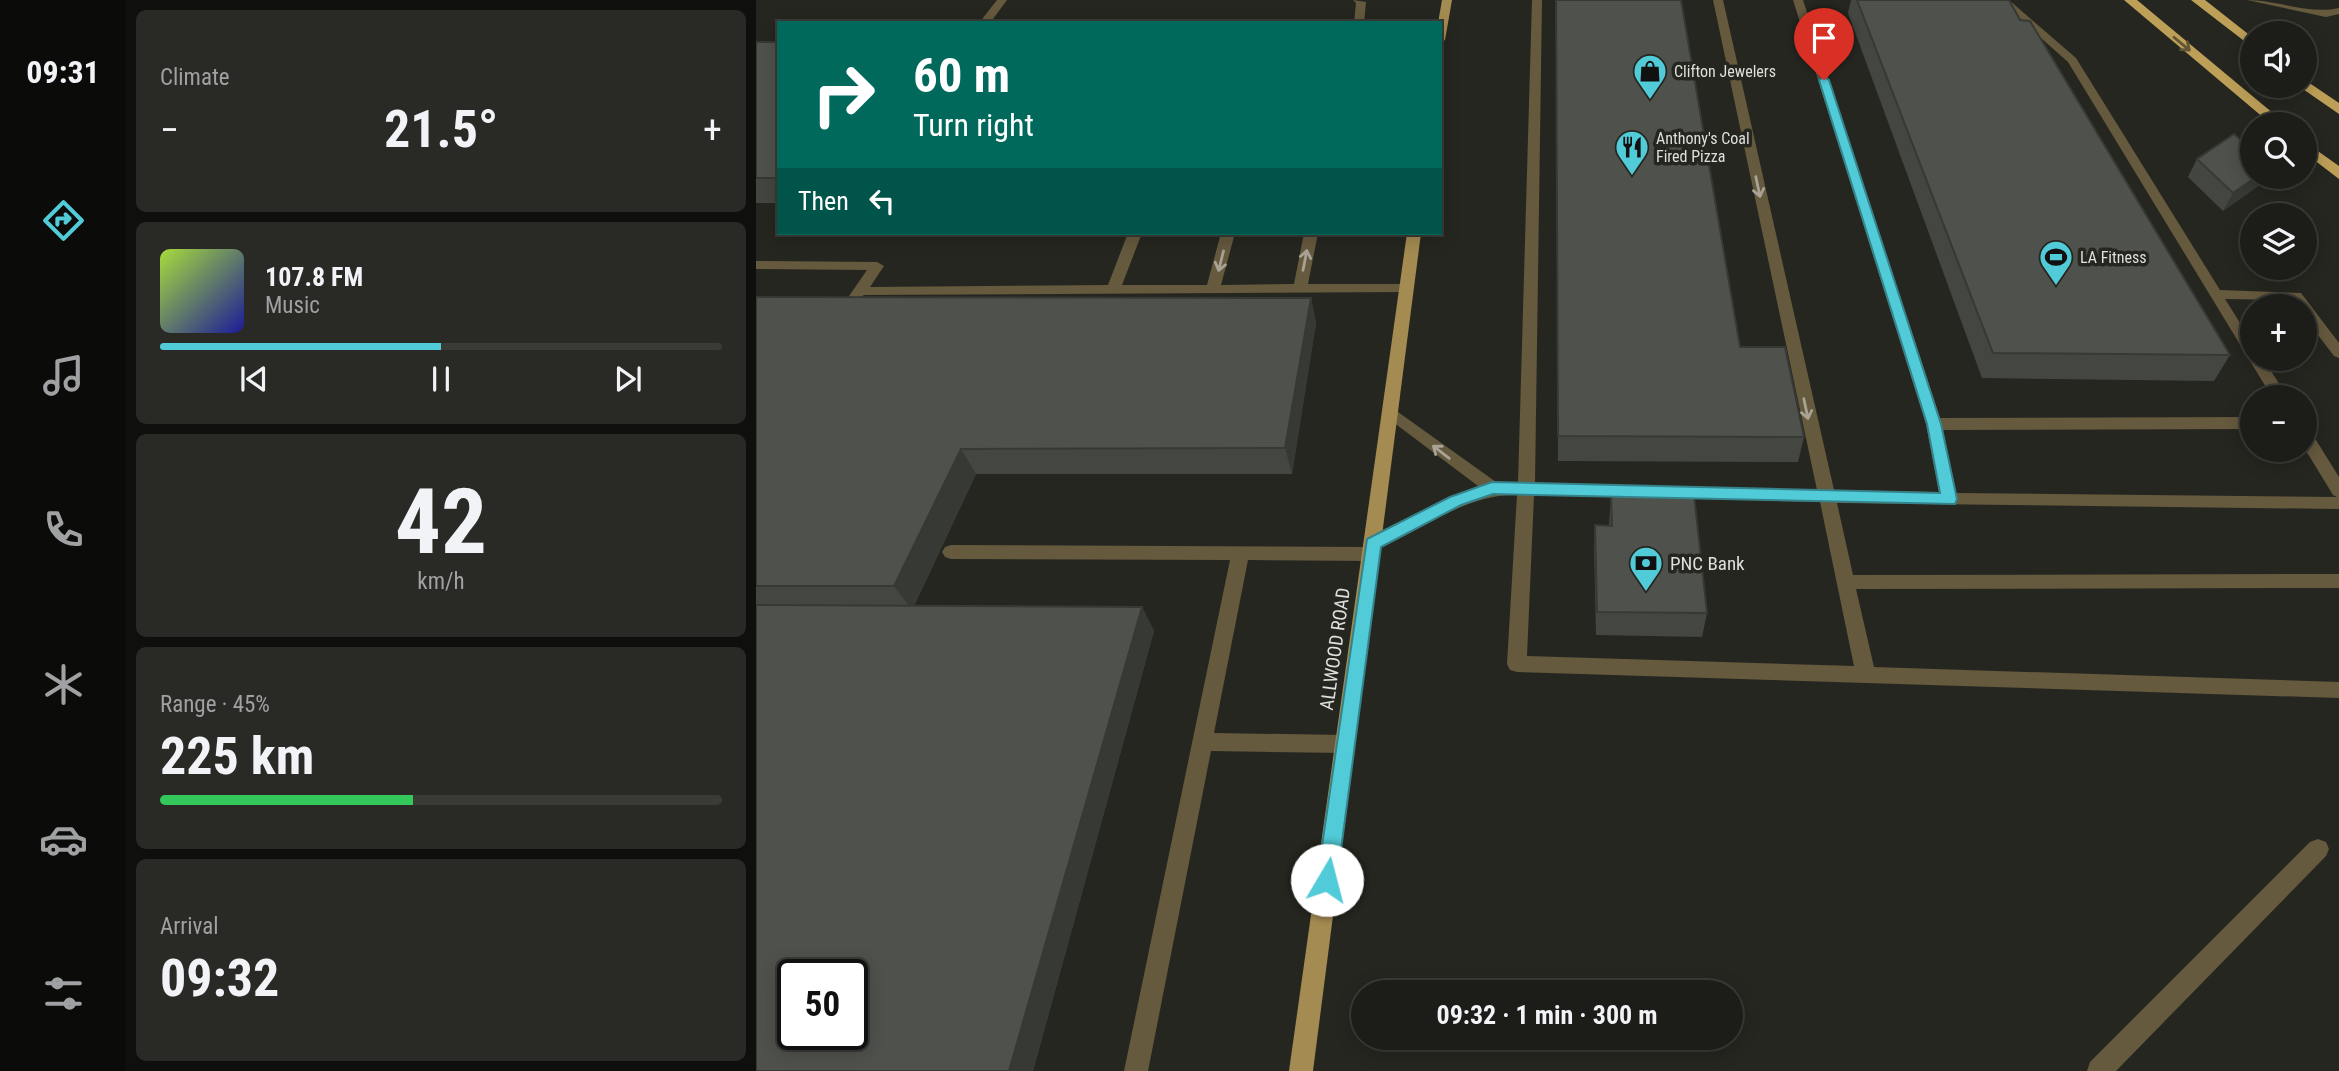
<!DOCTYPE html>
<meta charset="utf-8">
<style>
body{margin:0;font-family:"Roboto Condensed",sans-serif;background:#292925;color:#f1f3f6;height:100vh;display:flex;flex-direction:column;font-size:26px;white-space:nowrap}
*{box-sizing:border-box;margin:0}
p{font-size:23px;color:#a0a1a2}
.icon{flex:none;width:38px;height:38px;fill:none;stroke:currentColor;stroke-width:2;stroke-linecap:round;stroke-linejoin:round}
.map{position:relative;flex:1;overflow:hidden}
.panel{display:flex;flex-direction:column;gap:10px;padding:10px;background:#0f0f0d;width:630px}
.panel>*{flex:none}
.guide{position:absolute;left:21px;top:21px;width:665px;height:214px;border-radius:0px;box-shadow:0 4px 18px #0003,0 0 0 2px #3a3a37;background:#00695c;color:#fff;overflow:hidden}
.buttons{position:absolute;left:1484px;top:21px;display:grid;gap:14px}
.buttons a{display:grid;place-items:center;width:77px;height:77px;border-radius:50%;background:#1c1c18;box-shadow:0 4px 18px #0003,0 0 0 2px #3a3a37;font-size:35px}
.speed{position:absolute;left:21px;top:959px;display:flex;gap:14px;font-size:35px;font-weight:700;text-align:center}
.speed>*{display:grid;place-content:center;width:91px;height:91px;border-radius:50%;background:#1c1c18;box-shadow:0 4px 18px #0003,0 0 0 2px #3a3a37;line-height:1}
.speed .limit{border:4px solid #111;border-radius:10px;background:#fff;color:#111}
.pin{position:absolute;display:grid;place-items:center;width:60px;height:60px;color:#fff;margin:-72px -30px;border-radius:50% 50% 50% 0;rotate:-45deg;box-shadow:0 0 7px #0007}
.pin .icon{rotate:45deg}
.me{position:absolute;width:77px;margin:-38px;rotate:8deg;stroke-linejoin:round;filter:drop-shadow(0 0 5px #0008)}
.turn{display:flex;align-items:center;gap:24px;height:147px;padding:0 21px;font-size:32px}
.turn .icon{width:91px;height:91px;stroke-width:2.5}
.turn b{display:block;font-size:49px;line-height:60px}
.then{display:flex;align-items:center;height:66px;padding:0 21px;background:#0003;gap:14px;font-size:26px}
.big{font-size:52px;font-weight:700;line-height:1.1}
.panel .card{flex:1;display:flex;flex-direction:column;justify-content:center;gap:10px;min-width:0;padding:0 24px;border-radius:10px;background:#292925}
.panel .dial{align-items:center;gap:0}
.dial b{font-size:91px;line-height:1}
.song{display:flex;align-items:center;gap:21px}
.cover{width:84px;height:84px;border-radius:10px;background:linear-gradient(135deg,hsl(80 70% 55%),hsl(240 70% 35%))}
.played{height:7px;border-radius:4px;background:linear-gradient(90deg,#52cbd8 50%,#3a3a37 50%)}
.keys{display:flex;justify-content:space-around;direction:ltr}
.heat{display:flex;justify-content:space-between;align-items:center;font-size:38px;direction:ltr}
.charge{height:10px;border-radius:5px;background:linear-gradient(90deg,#34c759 45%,#3a3a37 0)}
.trip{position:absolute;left:595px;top:980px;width:392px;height:70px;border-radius:35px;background:#1c1c18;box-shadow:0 4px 18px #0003,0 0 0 2px #3a3a37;font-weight:700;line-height:70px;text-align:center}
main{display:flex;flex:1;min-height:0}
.tab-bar{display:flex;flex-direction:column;width:126px;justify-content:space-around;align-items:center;background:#0b0b0a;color:#a0a1a2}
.tab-bar .icon{width:49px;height:49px}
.tab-bar .active{color:#52cbd8}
.tab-bar b{font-size:32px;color:#f1f3f6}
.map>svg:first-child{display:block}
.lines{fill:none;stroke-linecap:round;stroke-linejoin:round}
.minor{fill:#65593e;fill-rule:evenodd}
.major{fill:#a48b51;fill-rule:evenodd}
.highway{fill:#bd9f58;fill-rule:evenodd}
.wall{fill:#444741}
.shaded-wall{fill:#373935}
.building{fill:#4f524c;stroke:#373935;stroke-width:2;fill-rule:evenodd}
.oneway{stroke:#625636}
.oneway2{stroke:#a8a394}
.route{fill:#52cbd8;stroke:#35848c;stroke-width:2}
.labels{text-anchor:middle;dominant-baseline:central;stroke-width:7;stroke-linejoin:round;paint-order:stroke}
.far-poi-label{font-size:16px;fill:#dfdfdb;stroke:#262620;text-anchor:start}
.poi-label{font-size:19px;fill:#dfdfdb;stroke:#262620;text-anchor:start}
.street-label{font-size:19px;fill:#dfdfdb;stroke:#262620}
</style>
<main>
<nav class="tab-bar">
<b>09:31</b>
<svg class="icon active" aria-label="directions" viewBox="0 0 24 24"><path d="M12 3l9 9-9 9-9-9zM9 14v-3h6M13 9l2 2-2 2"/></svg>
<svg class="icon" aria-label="music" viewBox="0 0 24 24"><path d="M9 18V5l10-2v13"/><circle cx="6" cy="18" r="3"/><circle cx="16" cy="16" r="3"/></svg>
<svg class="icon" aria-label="phone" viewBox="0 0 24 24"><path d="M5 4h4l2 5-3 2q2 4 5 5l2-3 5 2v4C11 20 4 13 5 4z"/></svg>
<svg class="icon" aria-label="climate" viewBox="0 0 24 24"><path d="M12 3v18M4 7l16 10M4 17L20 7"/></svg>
<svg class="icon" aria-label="car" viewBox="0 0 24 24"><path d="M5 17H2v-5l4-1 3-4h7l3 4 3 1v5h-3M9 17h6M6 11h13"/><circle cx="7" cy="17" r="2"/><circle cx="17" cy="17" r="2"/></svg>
<svg class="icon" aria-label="filters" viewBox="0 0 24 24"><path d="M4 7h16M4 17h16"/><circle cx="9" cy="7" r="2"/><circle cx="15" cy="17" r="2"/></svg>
</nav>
<section class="panel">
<div class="card"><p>Climate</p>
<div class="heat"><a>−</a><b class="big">21.5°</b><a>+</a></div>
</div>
<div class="card">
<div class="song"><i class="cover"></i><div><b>107.8 FM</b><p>Music</p></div></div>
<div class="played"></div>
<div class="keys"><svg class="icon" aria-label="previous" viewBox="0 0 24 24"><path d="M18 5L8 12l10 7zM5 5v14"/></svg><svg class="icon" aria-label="pause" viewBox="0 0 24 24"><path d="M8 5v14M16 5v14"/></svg><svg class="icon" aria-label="next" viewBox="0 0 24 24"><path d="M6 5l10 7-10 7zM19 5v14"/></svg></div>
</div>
<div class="card dial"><b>42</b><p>km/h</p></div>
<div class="card"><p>Range · 45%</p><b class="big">225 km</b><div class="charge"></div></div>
<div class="card"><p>Arrival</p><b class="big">09:32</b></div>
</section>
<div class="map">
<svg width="1583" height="1071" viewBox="0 0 1583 1071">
<rect width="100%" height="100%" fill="#262620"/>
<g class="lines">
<g class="minor">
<path d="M241 0H251L234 23H223Z"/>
<path d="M597 0 610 2 608 23H598L600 3Z"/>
<path d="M776 0H786L779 483 1061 490 957 0H967L1078 490 1183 492 1170 424 1037 0H1047L1184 418 1496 417V429L1187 430 1200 493 1581 497 1577 495 1549 449V430L1555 432 1583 477V509L1081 503 1097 575 1583 574V588L1100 589 1118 667 1583 682V698L761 672 754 670 751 664 761 495C708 494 668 530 620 549L624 554 621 559 615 561 492 560 458 733 589 735 596 738 599 744 596 750 589 753 455 751 392 1071H368L474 560 195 559 189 557 186 552 189 547 195 545 610 547 608 543 611 538 694 497 722 486 629 416 627 412 635 407 740 482H762ZM778 495 1064 502 1098 666 771 656Z"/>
<path d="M1242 0H1253L1320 58 1464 290 1545 293 1583 343V358L1578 356 1549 318V306H1540L1536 300 1469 299 1496 342V359H1507L1532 397H1516L1312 62Z"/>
<path d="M1491 0C1521 0 1554 15 1583 8V14L1570 17Z"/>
<path d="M372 233H386L366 285H451L465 233H479L465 285 538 284 548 233H562L552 284H651L658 288 651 292 108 295 100 300 93 296 111 270 0 269V261L121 262 128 266 114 287 352 285Z"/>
<path d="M1562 839 1570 842 1573 849 1570 856 1360 1071H1331L1334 1062 1554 842Z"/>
</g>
<g class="major">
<path d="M686 0H696L689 40 684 43V23H682Z"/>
<path d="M651 233H665L557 1071H533Z"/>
</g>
<g class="highway">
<path d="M1368 0H1381L1530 124H1515Z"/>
<path d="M1435 0H1449L1496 37V47Z"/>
<path d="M1549 80 1583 103V114L1544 87 1549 86Z"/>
<path d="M1549 142 1583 166V179L1549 153Z"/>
</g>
</g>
<g class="wall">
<path d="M800 0 984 347 1048 437 1042 462 802 461Z"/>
<path d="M1095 0H1253L1474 355 1458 381 1226 378 1092 13Z"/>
<rect x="0" y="42" width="23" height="161"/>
<path d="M1441 159 1496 177H1509L1505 184 1467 211 1432 177Z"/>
<path d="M0 297 555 298 560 323 536 474H220L158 606 386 607 398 631 277 1071H0Z"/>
<path d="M855 494 951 613 946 637 840 635 838 550 839 525H853Z"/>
</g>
<g class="shaded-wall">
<path d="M1500 177H1509L1505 184 1467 211 1477 193Z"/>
<path d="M555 298 560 323 536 474 529 448Z"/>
<path d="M205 449 220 474 156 610 138 586Z"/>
<path d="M386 607 398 631 277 1071H253Z"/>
</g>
<g class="building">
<path d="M800 0H925L984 347H1029L1048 437 802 436Z"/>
<path d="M1101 0H1253L1264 20 1274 21 1474 355 1237 353Z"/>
<rect x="0" y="42" width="23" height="136"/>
<path d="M1478 134 1496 150V177H1500L1477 193 1441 159Z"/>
<path d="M0 297 555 298 529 448 205 449 138 586H0Z"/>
<path d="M855 494 938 495 951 613 841 612 839 525 856 526Z"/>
<path d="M0 605 386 607 253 1071H0ZM37 975H96V1034H37Z"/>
</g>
<defs><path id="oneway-shaft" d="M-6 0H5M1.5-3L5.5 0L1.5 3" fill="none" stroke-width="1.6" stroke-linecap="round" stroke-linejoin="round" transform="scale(1.75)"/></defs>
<use class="oneway" href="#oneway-shaft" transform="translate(1426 44) rotate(40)"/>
<g class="oneway2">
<use href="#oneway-shaft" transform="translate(1002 187) rotate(78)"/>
<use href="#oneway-shaft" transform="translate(549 260) rotate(-79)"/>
<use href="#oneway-shaft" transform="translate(465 261) rotate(104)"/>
<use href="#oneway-shaft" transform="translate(1050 409) rotate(78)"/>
<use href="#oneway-shaft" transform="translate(685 452) rotate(-142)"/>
</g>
<path class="route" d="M1068 77 1073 80 1185 424 1201 499 1199 504 737 494 705 505 625 547 581 880 578 887 571 890 564 887 561 880 611 539 694 497 736 482 1184 493 1171 424 1063 80Z"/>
<defs>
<symbol id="shop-pin" viewBox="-11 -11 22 30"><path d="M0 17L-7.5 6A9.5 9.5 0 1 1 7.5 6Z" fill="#52cbd8" stroke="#262620"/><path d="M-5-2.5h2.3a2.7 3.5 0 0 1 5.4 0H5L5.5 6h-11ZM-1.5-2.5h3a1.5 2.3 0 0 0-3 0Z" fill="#111"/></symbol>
<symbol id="restaurant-pin" viewBox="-11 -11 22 30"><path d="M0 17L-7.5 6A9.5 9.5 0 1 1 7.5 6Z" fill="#52cbd8" stroke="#262620"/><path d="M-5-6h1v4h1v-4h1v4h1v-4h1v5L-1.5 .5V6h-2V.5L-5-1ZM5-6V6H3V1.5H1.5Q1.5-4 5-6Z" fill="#111"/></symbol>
<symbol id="stadium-pin" viewBox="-11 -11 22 30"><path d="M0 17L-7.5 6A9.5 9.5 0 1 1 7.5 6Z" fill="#52cbd8" stroke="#262620"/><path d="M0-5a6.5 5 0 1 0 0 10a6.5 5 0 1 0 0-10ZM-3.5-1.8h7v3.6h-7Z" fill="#111"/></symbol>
<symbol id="bank-pin" viewBox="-11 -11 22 30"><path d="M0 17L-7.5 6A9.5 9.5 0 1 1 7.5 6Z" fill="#52cbd8" stroke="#262620"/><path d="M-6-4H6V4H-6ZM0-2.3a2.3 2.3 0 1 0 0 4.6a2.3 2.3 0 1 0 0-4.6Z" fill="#111"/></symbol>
</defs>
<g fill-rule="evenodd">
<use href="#shop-pin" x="875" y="52" width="38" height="52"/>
<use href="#restaurant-pin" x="857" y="128" width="38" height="52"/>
<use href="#stadium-pin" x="1281" y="238" width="38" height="52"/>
<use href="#bank-pin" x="871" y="544" width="38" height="52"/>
</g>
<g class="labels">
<g class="far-poi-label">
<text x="918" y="71">Clifton Jewelers</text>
<text x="900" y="138">Anthony's Coal<tspan x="900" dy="18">Fired Pizza</tspan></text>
<text x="1324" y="257">LA Fitness</text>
</g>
<g class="poi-label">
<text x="914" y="563">PNC Bank</text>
</g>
<g class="street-label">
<text transform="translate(579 649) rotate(-82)">ALLWOOD ROAD</text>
</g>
</g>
</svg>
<div class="buttons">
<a><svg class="icon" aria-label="sound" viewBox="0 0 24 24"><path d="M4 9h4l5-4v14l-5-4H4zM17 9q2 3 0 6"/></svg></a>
<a><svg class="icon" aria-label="search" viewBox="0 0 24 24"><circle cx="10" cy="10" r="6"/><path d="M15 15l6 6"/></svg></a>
<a><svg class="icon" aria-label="layers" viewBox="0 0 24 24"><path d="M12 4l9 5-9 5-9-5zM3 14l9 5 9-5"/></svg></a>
<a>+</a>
<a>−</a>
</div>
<div class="speed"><div class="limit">50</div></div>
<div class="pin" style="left:1068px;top:80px;background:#d93025"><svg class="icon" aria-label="arrive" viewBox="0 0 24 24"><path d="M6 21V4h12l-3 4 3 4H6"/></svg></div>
<svg class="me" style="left:571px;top:880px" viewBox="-20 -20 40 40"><circle r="19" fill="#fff"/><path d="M0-13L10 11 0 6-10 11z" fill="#52cbd8"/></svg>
<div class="trip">09:32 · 1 min · 300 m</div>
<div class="guide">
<div class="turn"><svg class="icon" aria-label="right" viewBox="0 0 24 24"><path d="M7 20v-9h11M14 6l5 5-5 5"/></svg><div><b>60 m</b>Turn right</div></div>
<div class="then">Then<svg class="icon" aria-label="left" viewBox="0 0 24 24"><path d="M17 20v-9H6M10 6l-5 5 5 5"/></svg></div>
</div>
</div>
</main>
